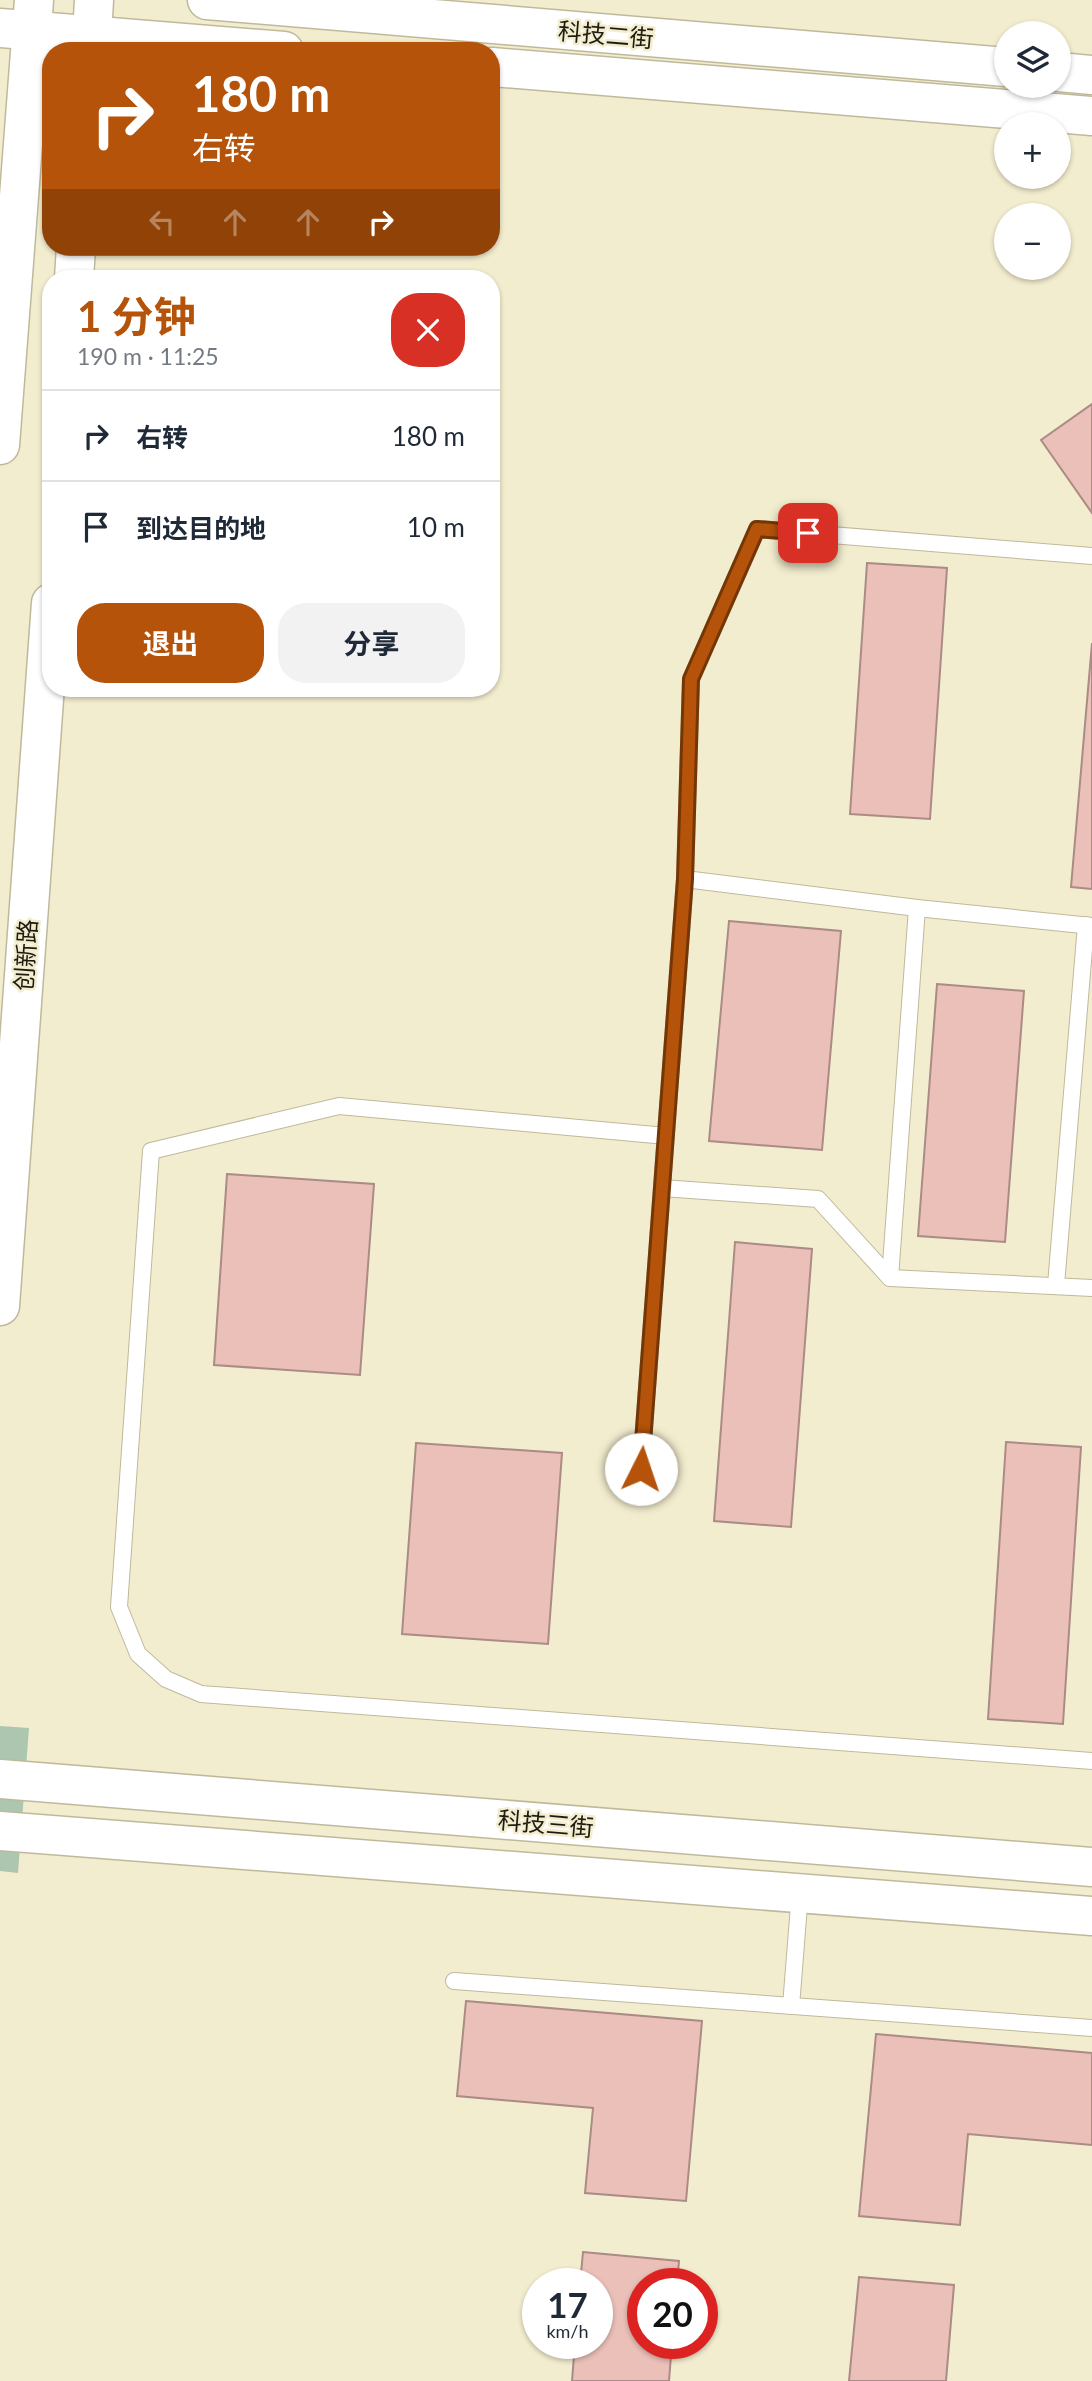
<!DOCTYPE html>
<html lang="zh">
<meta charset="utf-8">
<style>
:root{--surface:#fff;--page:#f2f2f3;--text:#1f2937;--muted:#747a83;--line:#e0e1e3;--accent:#b45309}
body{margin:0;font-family:Lato,"Noto Sans SC",sans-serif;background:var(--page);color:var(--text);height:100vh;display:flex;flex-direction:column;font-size:26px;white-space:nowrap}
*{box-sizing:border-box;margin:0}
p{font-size:23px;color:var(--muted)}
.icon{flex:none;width:38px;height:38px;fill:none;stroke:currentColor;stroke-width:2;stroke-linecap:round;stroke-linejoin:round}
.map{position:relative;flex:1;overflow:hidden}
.details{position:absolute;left:42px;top:270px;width:458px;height:427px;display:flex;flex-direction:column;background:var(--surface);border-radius:28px;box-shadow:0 2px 5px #0004}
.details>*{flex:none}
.hud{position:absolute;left:42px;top:42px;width:458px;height:214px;border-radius:28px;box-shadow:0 2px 5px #0004;background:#b45309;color:#fff;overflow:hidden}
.tools{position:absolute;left:994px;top:21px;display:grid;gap:14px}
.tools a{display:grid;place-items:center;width:77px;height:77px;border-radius:50%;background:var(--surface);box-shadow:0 2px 5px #0004;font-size:35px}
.speed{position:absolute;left:522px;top:2268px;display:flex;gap:14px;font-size:35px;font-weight:700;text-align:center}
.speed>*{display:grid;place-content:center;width:91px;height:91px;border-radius:50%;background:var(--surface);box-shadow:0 2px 5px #0004;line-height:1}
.speed small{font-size:18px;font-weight:400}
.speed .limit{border:10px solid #d22;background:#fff;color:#111}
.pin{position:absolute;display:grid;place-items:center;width:60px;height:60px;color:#fff;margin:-30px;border-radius:14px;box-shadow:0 4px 10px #0006}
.me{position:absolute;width:77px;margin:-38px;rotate:4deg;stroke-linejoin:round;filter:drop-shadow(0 0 5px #0008)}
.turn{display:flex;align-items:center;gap:24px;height:147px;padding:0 35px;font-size:32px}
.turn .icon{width:91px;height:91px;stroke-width:2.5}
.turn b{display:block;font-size:49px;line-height:60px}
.lanes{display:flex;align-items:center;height:66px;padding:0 35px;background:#0003;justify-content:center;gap:35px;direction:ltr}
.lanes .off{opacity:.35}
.round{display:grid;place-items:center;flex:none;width:74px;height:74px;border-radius:28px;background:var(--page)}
.summary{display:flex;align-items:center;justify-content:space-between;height:119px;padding:0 35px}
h1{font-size:42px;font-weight:700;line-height:52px;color:var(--accent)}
.action{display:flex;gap:14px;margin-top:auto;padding:14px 35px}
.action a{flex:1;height:80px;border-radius:28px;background:var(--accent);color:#fff;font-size:28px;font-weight:700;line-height:80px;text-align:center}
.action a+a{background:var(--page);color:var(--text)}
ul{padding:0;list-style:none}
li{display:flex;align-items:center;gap:21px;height:91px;padding:0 35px;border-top:2px solid var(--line)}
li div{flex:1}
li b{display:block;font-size:26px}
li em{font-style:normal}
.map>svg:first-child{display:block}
.green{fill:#acc6af}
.building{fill:#eac0b8;stroke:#ab8b85;stroke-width:2}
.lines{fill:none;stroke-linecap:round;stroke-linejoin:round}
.lane-casing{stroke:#bfb99c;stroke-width:18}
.secondary-casing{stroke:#bfb99c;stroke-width:41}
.lane{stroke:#fff;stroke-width:16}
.secondary{stroke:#fff;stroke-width:38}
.route-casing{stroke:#753606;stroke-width:18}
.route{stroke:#b45309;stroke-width:12}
.labels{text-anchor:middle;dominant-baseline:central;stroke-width:5;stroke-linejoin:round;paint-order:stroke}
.street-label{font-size:24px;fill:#1e1c11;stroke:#f3edcf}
</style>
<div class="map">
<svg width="1092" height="2381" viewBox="0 0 1092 2381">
<rect width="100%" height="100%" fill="#f3edcf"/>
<path class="green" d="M 0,1726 L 29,1728 L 18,1873 L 0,1871 Z"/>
<g class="building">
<path d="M 1092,404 L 1092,513 L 1041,440 Z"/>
<path d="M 867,563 L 947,568 L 930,819 L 850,814 Z"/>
<path d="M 1092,643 L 1092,889 L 1071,887 Z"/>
<path d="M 729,921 L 841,931 L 822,1150 L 709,1141 Z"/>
<path d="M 937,984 L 1024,991 L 1005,1242 L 918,1236 Z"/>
<path d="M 227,1174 L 374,1184 L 360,1375 L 214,1365 Z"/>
<path d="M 735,1242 L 812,1249 L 791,1527 L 714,1521 Z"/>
<path d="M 1006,1442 L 1081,1447 L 1063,1724 L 988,1719 Z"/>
<path d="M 416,1443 L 562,1453 L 548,1644 L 402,1634 Z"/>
<path d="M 466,2001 L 702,2021 L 686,2201 L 585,2193 L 593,2108 L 457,2096 Z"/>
<path d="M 876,2034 L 1092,2053 L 1092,2145 L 968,2134 L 960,2225 L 859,2216 Z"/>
<path d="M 583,2252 L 679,2261 L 677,2284 L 642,2284 L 642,2343 L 672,2343 L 669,2381 L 572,2381 L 575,2343 L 597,2343 L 597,2284 L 580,2284 Z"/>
<path d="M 859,2277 L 954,2285 L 946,2381 L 849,2381 Z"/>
</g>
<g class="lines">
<defs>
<g id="lane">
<path d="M 685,879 L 691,679 L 757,529 L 1092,556"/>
<path d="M 666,1136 L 339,1106 L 151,1151 L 119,1607 L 138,1654 L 166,1679 L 201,1694 L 1092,1761"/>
<path d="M 662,1188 L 818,1199 L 890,1278 L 1092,1288"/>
<path d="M 890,1278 L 917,908"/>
<path d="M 1056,1285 L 1086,925"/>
<path d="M 641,1469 L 685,879 L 917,908 L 1092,926"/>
<path d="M 454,1981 L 1092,2028"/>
<path d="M 791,2006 L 800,1893"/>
</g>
<g id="secondary">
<path d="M 207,0 L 1006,67"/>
<path d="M 0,28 L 284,51"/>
<path d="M 91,51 L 94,0"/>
<path d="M 492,67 L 1092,116"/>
<path d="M 1059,72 L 1092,75"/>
<path d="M 74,278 L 76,247"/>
<path d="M 0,445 L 34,0"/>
<path d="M 0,1306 L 51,603"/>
<path d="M 0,1779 L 1092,1867"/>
<path d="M 0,1831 L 1092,1916"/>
</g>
</defs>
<use href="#lane" class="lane-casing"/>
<use href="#secondary" class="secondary-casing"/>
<use href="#lane" class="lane"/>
<use href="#secondary" class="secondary"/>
</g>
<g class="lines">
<defs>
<path id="route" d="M 641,1469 L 685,879 L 691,679 L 757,529 L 808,533"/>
</defs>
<use href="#route" class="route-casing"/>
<use href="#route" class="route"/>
</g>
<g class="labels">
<g class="street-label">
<text transform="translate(606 34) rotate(5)">科技二街</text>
<text transform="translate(25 955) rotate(-86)">创新路</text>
<text transform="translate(546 1823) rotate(5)">科技三街</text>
</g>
</g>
</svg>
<div class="tools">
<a><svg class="icon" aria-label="layers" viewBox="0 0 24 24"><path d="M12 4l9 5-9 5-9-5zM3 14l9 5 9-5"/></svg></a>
<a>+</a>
<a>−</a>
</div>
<div class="speed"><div>17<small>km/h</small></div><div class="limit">20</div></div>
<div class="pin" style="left:808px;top:533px;background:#d93025"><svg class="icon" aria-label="arrive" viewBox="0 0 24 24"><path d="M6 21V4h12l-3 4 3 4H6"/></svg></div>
<svg class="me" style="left:641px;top:1469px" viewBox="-20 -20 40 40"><circle r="19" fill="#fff"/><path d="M0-13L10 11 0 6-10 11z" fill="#b45309"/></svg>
<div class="hud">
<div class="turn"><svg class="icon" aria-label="right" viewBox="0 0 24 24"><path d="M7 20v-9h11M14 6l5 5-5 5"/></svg><div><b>180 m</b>右转</div></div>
<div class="lanes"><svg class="icon off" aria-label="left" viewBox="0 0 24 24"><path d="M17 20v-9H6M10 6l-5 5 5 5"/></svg><svg class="icon off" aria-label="ahead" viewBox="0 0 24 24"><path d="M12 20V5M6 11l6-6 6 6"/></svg><svg class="icon off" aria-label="ahead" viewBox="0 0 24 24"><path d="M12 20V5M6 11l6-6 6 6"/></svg><svg class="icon" aria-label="right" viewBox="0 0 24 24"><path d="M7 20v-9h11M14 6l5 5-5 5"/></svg></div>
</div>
<section class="details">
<div class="summary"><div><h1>1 分钟</h1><p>190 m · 11:25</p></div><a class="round" style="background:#d93025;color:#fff"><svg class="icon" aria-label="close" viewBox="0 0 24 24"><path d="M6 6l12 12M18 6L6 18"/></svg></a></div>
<ul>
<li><svg class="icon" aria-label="right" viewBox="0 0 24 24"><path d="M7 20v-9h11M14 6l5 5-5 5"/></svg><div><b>右转</b></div><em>180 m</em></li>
<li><svg class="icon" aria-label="arrive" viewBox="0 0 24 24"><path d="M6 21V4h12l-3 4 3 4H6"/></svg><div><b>到达目的地</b></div><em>10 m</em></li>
</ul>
<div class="action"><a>退出</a><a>分享</a></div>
</section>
</div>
